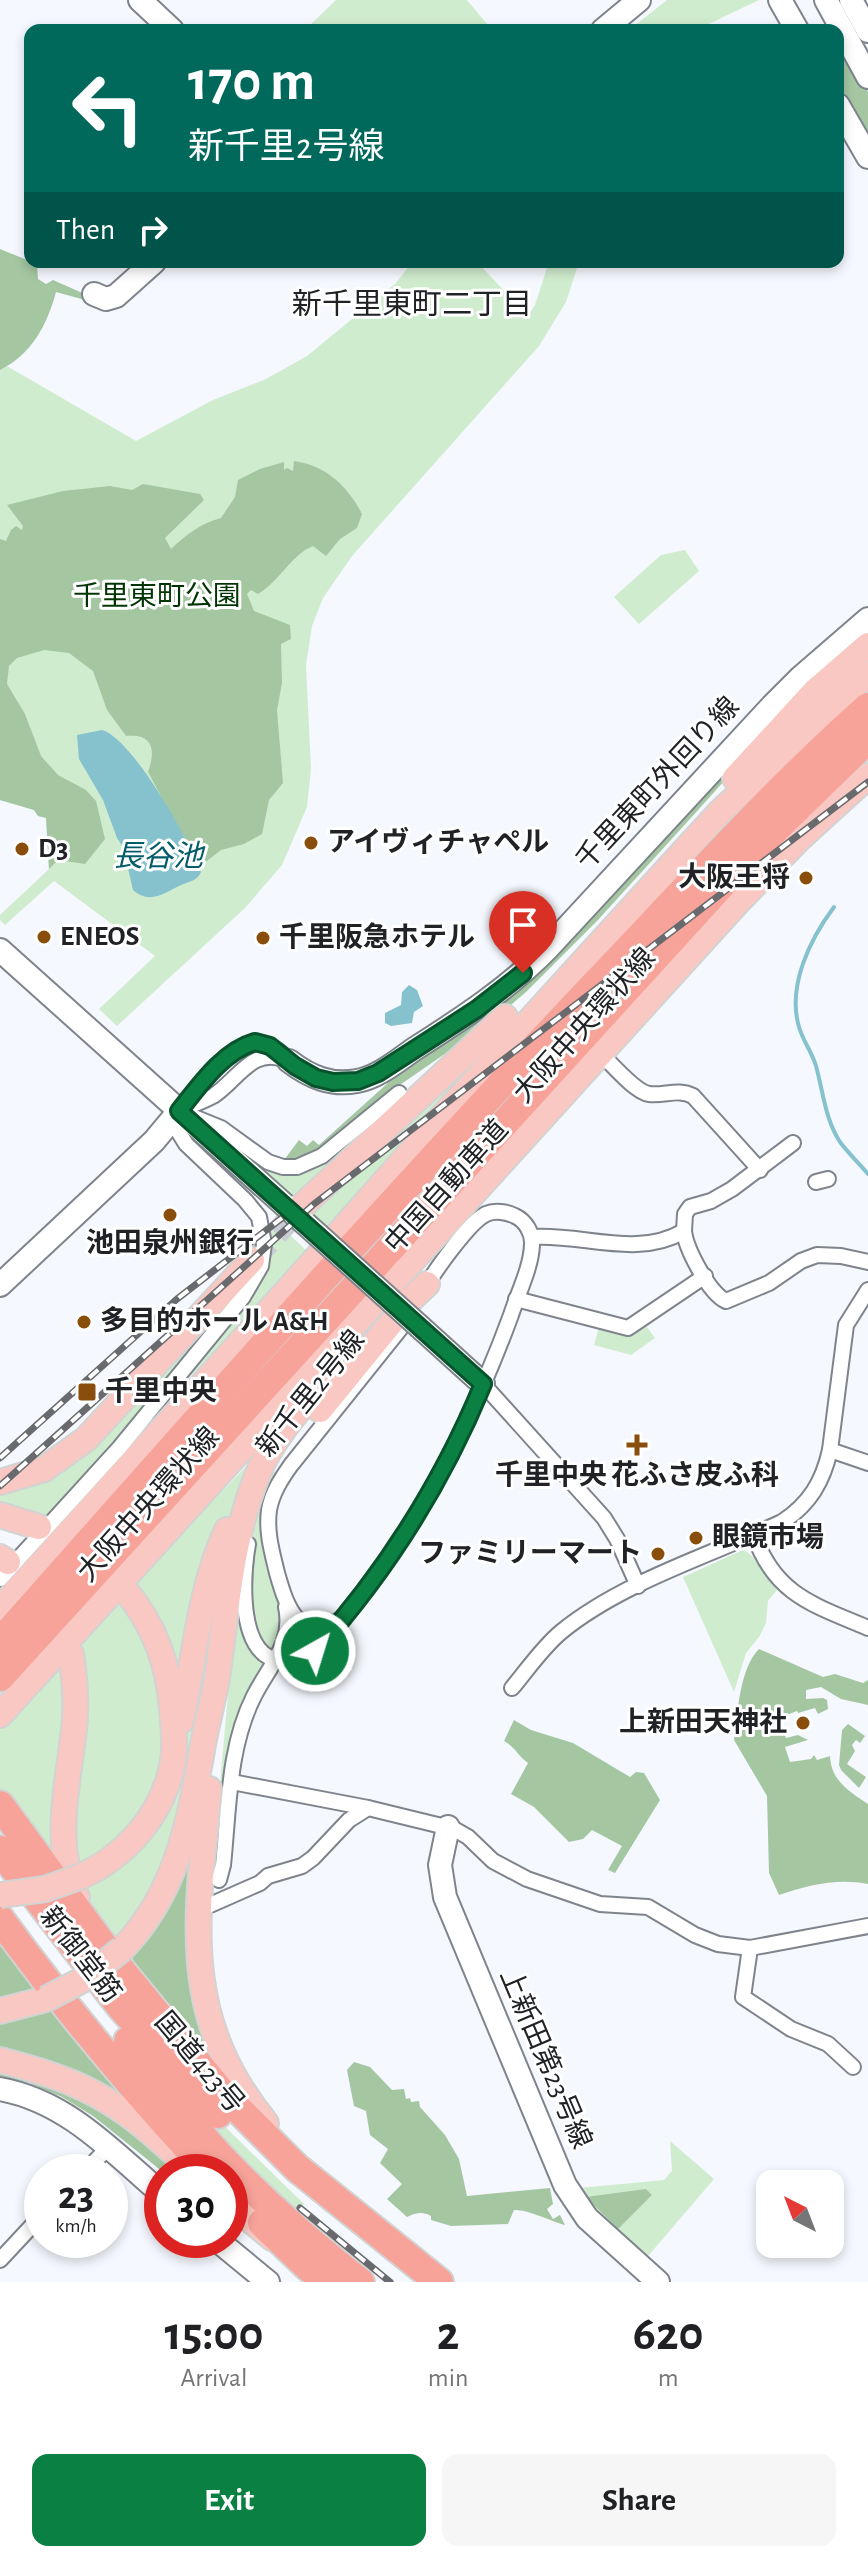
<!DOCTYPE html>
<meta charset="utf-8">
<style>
:root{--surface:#fff;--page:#f6f6f6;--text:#202124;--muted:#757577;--accent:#0b8043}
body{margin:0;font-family:"Alegreya Sans","Noto Sans JP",sans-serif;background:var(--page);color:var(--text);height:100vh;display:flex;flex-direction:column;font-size:30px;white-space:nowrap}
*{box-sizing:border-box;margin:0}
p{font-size:26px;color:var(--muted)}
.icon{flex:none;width:44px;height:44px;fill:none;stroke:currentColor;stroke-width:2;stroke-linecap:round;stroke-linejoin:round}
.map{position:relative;height:2282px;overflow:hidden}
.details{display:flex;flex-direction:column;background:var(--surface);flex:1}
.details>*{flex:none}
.hud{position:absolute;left:24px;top:24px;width:820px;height:244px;border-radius:16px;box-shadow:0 4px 12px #0003;background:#00695c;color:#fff;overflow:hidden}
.needle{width:52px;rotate:318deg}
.controls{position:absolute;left:756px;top:2170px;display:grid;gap:16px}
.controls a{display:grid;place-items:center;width:88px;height:88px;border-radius:16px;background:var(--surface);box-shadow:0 4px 12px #0003;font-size:40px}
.speed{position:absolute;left:24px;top:2154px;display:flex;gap:16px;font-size:40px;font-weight:700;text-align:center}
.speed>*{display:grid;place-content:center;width:104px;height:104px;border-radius:50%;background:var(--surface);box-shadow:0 4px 12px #0003;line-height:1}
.speed small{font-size:20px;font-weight:400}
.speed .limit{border:12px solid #d22;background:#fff;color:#111}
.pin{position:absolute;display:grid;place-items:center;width:68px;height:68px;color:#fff;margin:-82px -34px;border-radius:50% 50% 50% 0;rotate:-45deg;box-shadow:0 0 8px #0007}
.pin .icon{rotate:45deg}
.me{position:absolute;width:88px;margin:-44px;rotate:39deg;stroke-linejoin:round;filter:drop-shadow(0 0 6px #0008)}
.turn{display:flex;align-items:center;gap:28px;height:168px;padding:0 32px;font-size:36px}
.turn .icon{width:104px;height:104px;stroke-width:2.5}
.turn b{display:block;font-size:56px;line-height:68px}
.then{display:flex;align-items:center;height:76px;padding:0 32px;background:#0003;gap:16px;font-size:30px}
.eta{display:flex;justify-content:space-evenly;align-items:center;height:136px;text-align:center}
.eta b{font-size:48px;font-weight:700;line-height:56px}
.action{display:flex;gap:16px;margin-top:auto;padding:16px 32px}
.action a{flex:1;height:92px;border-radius:16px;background:var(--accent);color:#fff;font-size:32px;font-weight:700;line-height:92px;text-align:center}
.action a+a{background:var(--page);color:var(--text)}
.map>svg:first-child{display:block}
.green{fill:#d0ecce}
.forest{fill:#a4c7a2}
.water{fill:#86c1ce}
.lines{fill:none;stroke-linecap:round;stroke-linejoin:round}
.stream{stroke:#86c1ce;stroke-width:4}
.primary-tunnel{stroke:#cacdd3;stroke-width:24;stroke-dasharray:24 12;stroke-linecap:butt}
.street-casing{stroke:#7f848c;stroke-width:18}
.secondary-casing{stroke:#7f848c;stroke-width:26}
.primary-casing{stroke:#d2d3d3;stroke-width:28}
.highway-casing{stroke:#d2d3d3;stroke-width:32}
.street{stroke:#fff;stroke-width:14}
.secondary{stroke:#fff;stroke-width:22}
.primary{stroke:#fac8c2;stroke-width:24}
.highway{stroke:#f7a39a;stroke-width:28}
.rail-casing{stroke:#686a6e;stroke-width:7}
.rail{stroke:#fff;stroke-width:4;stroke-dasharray:12;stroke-linecap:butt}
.secondary-bridge-casing{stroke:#7f848c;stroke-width:26;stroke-linecap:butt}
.primary-bridge-casing{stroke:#d2d3d3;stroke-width:28;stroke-linecap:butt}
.secondary-bridge{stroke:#fff;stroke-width:22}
.primary-bridge{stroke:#fac8c2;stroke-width:24}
.route-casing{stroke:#07532c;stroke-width:20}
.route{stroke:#0b8043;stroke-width:14}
.poi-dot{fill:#894d0c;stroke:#fff;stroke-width:3}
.labels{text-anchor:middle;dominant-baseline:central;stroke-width:6;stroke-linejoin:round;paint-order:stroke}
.park-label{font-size:28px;fill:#003403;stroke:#fff}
.street-label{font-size:28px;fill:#202225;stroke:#fff}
.poi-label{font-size:28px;font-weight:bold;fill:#202225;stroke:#fff;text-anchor:start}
.neighbourhood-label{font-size:30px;fill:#202225;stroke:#fff}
.water-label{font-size:30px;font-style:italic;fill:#045b69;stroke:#fff}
</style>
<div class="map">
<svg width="868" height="2282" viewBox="0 0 868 2282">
<rect width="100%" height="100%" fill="#f5f8fe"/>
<g class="green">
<path d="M 336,0 L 467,0 L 492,30 L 305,30 Z"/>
<path d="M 667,0 L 759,0 L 696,30 L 629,30 Z"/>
<path d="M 412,262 L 477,262 L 528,316 L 535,305 L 549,262 L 579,262 L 566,302 L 539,346 L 352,556 L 323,598 L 312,626 L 306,665 L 311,769 L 307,807 L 282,865 L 245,908 L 117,1026 L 99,1009 L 155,956 L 54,881 L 5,925 L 0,920 L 0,915 L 49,869 L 46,818 L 38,816 L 34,810 L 0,800 L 0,362 L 136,441 L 213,400 L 266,379 L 307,356 L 396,283 Z"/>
<path d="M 685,550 L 699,571 L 639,624 L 614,597 L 661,555 Z"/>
<path d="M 511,1024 L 324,1231 L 303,1213 Z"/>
<path d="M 402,1098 L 292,1202 L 248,1158 C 270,1173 297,1177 321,1164 Z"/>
<path d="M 274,1220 L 308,1252 L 225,1342 L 178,1388 L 176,1386 L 262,1280 L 270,1247 L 268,1225 Z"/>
<path d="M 250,1277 L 124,1435 L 44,1523 L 0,1507 L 0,1490 L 26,1482 Z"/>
<path d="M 644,1323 L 655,1338 L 631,1355 L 594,1345 L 599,1327 Z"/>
<path d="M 255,1457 L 183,1687 L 131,1586 Z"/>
<path d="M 272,1466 L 276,1475 C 273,1496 263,1529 265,1549 C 269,1586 288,1607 276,1646 L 270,1649 C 240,1625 251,1537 259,1502 C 262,1490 267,1478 272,1466 Z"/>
<path d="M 227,1550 L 176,1832 L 155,1889 L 115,1944 L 81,1885 L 105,1872 L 182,1761 L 200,1655 Z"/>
<path d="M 743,1550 C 755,1554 767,1579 777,1590 L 768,1601 L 766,1623 L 759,1637 L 746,1653 L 734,1692 L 683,1577 Z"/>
<path d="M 237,1593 L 254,1652 L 264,1666 L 249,1694 L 214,1879 L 212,1874 Z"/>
<path d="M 120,1598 L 136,1619 L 165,1699 L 162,1769 L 141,1813 L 111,1847 L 76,1870 L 72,1852 L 76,1648 Z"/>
<path d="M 62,1661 L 65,1675 L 59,1870 L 0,1793 L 0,1730 Z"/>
<path d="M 0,1859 L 211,2113 L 304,2204 L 291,2218 L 255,2185 Z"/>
<path d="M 670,2141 L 714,2179 L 648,2256 L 593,2206 L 579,2188 L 664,2180 L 672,2171 Z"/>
</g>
<g class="forest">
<path d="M 838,38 L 868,92 L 868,146 L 838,94 Z"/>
<path d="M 0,249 L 37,264 L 38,279 L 46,284 L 53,280 L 87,295 L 85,300 L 56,292 C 47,325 32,354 0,370 Z"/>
<path d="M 294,461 C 325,465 348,486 362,514 L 357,528 L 340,539 L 326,556 L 313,546 C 291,555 280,581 258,594 L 251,590 L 247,594 L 254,611 L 290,625 L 291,639 L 281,644 L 282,683 L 277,710 L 283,783 L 269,800 L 262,834 L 244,844 L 221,850 L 199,867 L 191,846 L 180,832 L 148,772 C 156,750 153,733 126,736 L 107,710 L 93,671 L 69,653 L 44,650 L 17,658 L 9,666 L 7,684 L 25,714 L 41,756 L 58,775 L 86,790 L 96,801 L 105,839 L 85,864 L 58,860 L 49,869 L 46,818 L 38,816 L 34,810 L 0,800 L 0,539 L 6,541 L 11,530 L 16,526 L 22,530 L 23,526 L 7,505 L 63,491 L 110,486 L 132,490 L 143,484 L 200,494 L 204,500 L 165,538 L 171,549 C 186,535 201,523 221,518 L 235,497 L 238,480 L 260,469 L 284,462 L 284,470 L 287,468 L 293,471 Z"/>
<path d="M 758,727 L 733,771 L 699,809 L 597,921 L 526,992 L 491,1022 L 394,1089 L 317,1152 L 299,1159 L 284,1160 L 299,1140 L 307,1146 L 313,1140 L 319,1145 L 389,1082 L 385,1076 L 468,1024 Z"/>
<path d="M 759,1649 L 823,1677 L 835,1674 L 863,1683 L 868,1680 L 868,1705 L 841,1699 L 821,1687 L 806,1690 L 806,1699 L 823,1698 L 827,1700 L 828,1709 L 818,1714 L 815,1708 L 798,1713 L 797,1711 L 779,1718 L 786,1738 L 798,1735 L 808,1740 L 785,1747 L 790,1762 L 811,1759 L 814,1755 L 817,1760 L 830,1756 C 831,1781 849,1791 868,1804 L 868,1884 C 837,1878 809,1885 779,1895 L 769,1873 L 767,1796 L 734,1740 C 737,1715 740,1667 759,1649 Z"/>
<path d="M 514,1720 L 531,1730 L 573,1743 L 630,1777 L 636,1772 L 644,1773 L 660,1800 L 615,1873 L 608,1870 L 622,1846 L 592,1830 L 583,1839 L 569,1842 L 534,1807 L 511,1794 L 528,1763 C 518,1756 515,1747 504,1741 Z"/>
<path d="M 848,1724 L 865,1736 L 860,1743 L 856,1740 L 852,1745 L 855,1751 L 847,1764 L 866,1777 L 859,1788 L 841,1770 L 839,1765 L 842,1730 Z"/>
<path d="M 200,1808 L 192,1927 L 235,2088 L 124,1957 Z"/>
<path d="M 0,1931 L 45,1990 L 0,2001 Z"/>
<path d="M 54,2003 L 141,2113 L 0,2052 L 0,2019 Z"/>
<path d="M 354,2062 L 370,2067 L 392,2090 L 404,2089 L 406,2099 L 410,2098 L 411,2102 L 419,2101 L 420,2107 L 445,2135 L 459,2159 L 467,2196 L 550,2188 L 553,2204 L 547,2209 L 553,2219 L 560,2215 L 565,2225 C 550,2221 527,2209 514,2210 L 508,2224 L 451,2226 L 431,2220 L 431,2216 C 422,2211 416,2213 407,2217 L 387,2199 L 402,2184 L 380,2163 L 388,2149 L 370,2135 L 366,2111 L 354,2106 L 347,2070 Z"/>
<path d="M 0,2071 L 27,2076 L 108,2111 L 181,2172 L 163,2172 L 93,2116 L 62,2097 L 30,2083 L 0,2076 Z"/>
<path d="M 646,2189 L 652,2195 L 618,2229 L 586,2197 Z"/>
</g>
<g class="water">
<path d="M 102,730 C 133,739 189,840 201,872 C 197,881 190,881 181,885 C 164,893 150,905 133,890 L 123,847 L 117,838 L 103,800 L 79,759 L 77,735 Z"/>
<path d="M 409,985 L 417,990 L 423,1006 L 414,1012 L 412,1023 L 391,1026 L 385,1023 L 385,1013 L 401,1005 L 402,992 Z"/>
</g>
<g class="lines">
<path class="stream" d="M 834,907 C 810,939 787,986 799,1027 C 803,1041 812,1052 816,1066 C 823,1091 825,1119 840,1142 C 848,1153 859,1163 868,1174"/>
<path class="primary-tunnel" d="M 252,1260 L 300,1208"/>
<defs>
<g id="street">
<path d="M 601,1054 C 612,1064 635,1092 649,1094 C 665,1096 678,1088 693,1096 L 760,1170"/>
<path d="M 183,1109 C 193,1105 204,1101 213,1096 C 237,1081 252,1046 285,1060"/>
<path d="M 179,1111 C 205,1079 248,1013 289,1061"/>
<path d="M 194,1117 L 221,1128 L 268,1162 L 283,1167 L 297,1167 L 322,1156 L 399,1093"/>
<path d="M 816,1182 L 828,1179"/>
<path d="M 684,1231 L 685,1214 L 690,1207 L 711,1201 L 732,1189 L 793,1143"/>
<path d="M 532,1237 C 582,1233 637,1259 684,1231 C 686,1249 709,1293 726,1301 L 769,1283 L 801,1261 L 817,1255 L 841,1256 L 868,1262"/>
<path d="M 868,1290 L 846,1325 L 830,1450 L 868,1463"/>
<path d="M 516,1299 L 628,1328 L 705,1276"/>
<path d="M 483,1384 L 604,1518 L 617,1539 L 638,1586"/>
<path d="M 754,1535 C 775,1595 814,1605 868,1628"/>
<path d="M 248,1544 C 243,1573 239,1633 264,1654 C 275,1662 292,1666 304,1660 C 318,1653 328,1636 337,1624 C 414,1532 470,1427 511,1315 C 518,1293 531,1268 532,1245 C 533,1234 526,1221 515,1216 C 507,1212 495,1210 486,1214 C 469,1222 434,1272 425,1288"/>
<path d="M 0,1579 L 120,1447 L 243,1297 L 261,1266 L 264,1244 L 259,1217 L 245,1200 L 186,1144 L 178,1131 L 179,1113"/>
<path d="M 343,1618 C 298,1644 287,1608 277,1573 C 272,1552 266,1532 269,1510 C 272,1493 281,1479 291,1465 L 412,1314"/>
<path d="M 512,1688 C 528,1669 542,1648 561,1632 C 622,1582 711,1555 782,1522 C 810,1504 823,1481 830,1450"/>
<path d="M 232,1782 L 368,1808"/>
<path d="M 219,1880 L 223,1865 C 229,1809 228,1747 254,1696 C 269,1666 294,1643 286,1607"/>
<path d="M 210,1905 L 260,1883 L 268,1876 L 302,1866 L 313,1858 L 349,1820 L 368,1808 L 454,1829 L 468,1837 L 493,1861 L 527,1879 L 600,1904 L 648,1907 L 695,1935 L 718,1944 L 750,1948 L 868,1926"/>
<path d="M 750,1948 L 743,1997 L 791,2029 L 828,2044 L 853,2067"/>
<path d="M 84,2172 L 108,2148"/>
<path d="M 0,2260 L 42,2215"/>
</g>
<g id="secondary">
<path d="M 140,0 L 172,30"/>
<path d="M 780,0 L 797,30"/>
<path d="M 826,0 L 868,77"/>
<path d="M 851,0 L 868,31"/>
<path d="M 603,30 L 639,0"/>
<path d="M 838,105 L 868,157"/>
<path d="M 94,294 L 106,299 L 116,296 L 154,262"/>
<path d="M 0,950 L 318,1235"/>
<path d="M 289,1061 C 310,1077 331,1086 357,1081 C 379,1077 398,1060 416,1048 C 463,1018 509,988 548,948 L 772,706 L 801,677 L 868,619"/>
<path d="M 0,1285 L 154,1141 L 179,1111"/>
<path d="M 420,1327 L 483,1384"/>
<path d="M 448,1827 L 440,1865 L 445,1897 L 565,2185 L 587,2218 L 658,2282"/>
<path d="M 0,2089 C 67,2101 113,2152 162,2194"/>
<path d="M 217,2240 L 268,2282"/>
</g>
<g id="primary">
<path d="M 735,778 L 816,690 L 868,645"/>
<path d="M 300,1208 L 505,1017"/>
<path d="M 320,1410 L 408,1302 L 427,1284"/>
<path d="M 0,1482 L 44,1469 L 86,1439 L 252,1260"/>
<path d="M 0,1515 L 39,1527"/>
<path d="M 0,1557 L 8,1562"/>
<path d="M 0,1609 L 341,1231 L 439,1120 L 686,849 L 720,812 L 868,674"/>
<path d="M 71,1654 C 75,1680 77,1704 74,1729 C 68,1785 52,1843 77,1897"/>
<path d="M 0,1715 L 736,904 L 798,840 L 868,776"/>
<path d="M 181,1721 C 195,1657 199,1590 227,1530"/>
<path d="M 209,1789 C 197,1917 178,2015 266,2123"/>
<path d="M 82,1876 C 125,1856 159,1818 171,1771 C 176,1752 174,1730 172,1710 C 169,1665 155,1626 126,1591"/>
<path d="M 122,1949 C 176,1894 189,1824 202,1750 C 206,1726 213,1702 217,1678 C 227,1610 231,1540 257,1476 C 271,1440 299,1410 323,1381"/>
<path d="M 0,2011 L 46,1999"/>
<path d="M 0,2060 C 38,2070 76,2081 109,2102 C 141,2121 168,2148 195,2172"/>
<path d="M 230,2203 L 272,2238"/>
</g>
<g id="highway">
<path d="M 0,1642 C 197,1420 393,1197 598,981 C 686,889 772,792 868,707"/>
<path d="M 0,1677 L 744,860 L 868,739"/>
<path d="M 0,1805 L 124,1974 L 221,2092 L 297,2168 L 439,2282"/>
<path d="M 0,1850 L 121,2007 L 218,2114"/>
<path d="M 0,1919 C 61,2003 126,2081 196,2157"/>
<path d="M 128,2041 C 157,2079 185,2118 217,2153 C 261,2200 309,2242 360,2282"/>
<path d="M 262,2223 L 308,2267 L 327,2282"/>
</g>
</defs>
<use href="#street" class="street-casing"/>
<use href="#secondary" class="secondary-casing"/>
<use href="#primary" class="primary-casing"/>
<use href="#highway" class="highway-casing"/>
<use href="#street" class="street"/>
<use href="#secondary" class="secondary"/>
<use href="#primary" class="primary"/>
<use href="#highway" class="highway"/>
<defs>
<g id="rail">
<path d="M 0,1458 L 177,1299 L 282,1218"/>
<path d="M 0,1486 L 314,1204 L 868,782"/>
<path d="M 300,2208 L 390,2282"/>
</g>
</defs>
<use href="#rail" class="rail-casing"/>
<use href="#rail" class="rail"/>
<defs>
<path id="secondary-bridge" d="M 318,1235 L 420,1327"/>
<g id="primary-bridge">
<path d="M 0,1895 L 45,1889 L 82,1876"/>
<path d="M 46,1999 L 86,1978 L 122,1949"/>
</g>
</defs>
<use href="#secondary-bridge" class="secondary-bridge-casing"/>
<use href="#primary-bridge" class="primary-bridge-casing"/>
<use href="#secondary-bridge" class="secondary-bridge"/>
<use href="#primary-bridge" class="primary-bridge"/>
</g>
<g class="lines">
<defs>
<path id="route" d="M 315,1651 C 385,1573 443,1481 483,1384 L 179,1111 C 199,1086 223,1051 255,1042 L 270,1046 L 295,1066 L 316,1078 L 333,1082 L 358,1081 L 378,1073 L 477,1009 L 523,973"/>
</defs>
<use href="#route" class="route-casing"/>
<use href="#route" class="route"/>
</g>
<g class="poi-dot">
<circle cx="311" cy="843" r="8"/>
<circle cx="22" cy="849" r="8"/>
<circle cx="806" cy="878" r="8"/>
<circle cx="44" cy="937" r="8"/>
<circle cx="263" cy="938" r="8"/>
<circle cx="170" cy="1215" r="8"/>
<circle cx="84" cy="1322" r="8"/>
<rect x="77" y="1382" width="20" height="20" rx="4"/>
<path d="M633 1433h8v8h8v8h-8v8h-8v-8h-8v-8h8z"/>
<circle cx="696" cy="1538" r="8"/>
<circle cx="658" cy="1554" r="8"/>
<circle cx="803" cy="1723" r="8"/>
</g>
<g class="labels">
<g class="park-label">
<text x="157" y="597">千里東町公園</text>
</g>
<g class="street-label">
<text transform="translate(658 784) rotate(-47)">千里東町外回り線</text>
<text transform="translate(585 1026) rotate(-48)">大阪中央環状線</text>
<text transform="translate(447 1187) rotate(-48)">中国自動車道</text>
<text transform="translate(311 1394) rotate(-51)">新千里2号線</text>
<text transform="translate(149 1505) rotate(-48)">大阪中央環状線</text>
<text transform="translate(80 1955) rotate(52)">新御堂筋</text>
<text transform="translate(545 2059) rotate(67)">上新田第23号線</text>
<text transform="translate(199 2063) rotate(50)">国道423号</text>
</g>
<g class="poi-label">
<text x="327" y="843">アイヴィチャペル</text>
<text x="38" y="849">D3</text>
<text x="790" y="878" text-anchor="end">大阪王将</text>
<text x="60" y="937">ENEOS</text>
<text x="279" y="938">千里阪急ホテル</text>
<text x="170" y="1244" text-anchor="middle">池田泉州銀行</text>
<text x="100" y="1322">多目的ホール A&amp;H</text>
<text x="105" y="1392">千里中央</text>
<text x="637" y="1476" text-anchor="middle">千里中央 花ふさ皮ふ科</text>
<text x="712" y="1538">眼鏡市場</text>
<text x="642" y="1554" text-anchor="end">ファミリーマート</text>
<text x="787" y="1723" text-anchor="end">上新田天神社</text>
</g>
<g class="neighbourhood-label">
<text x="412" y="305">新千里東町二丁目</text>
</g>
<g class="water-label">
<text x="158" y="857">長谷池</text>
</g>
</g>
</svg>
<div class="controls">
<a><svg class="needle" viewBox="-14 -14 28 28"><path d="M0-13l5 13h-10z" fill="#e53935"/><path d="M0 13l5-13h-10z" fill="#757577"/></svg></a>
</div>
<div class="speed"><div>23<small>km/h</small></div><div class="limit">30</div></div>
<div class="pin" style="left:523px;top:973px;background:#d93025"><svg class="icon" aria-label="arrive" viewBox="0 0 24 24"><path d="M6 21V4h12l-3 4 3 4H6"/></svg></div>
<svg class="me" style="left:315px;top:1651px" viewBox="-20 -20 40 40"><circle r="17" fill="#0b8043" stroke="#fff" stroke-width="3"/><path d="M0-11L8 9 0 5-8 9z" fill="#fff"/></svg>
<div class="hud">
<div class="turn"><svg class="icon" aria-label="left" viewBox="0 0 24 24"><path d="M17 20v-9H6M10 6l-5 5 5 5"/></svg><div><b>170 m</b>新千里2号線</div></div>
<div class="then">Then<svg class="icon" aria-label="right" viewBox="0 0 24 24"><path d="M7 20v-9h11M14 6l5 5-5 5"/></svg></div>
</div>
</div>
<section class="details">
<div class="eta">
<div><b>15:00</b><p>Arrival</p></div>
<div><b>2</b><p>min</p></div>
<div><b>620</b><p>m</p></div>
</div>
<div class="action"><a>Exit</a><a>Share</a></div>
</section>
